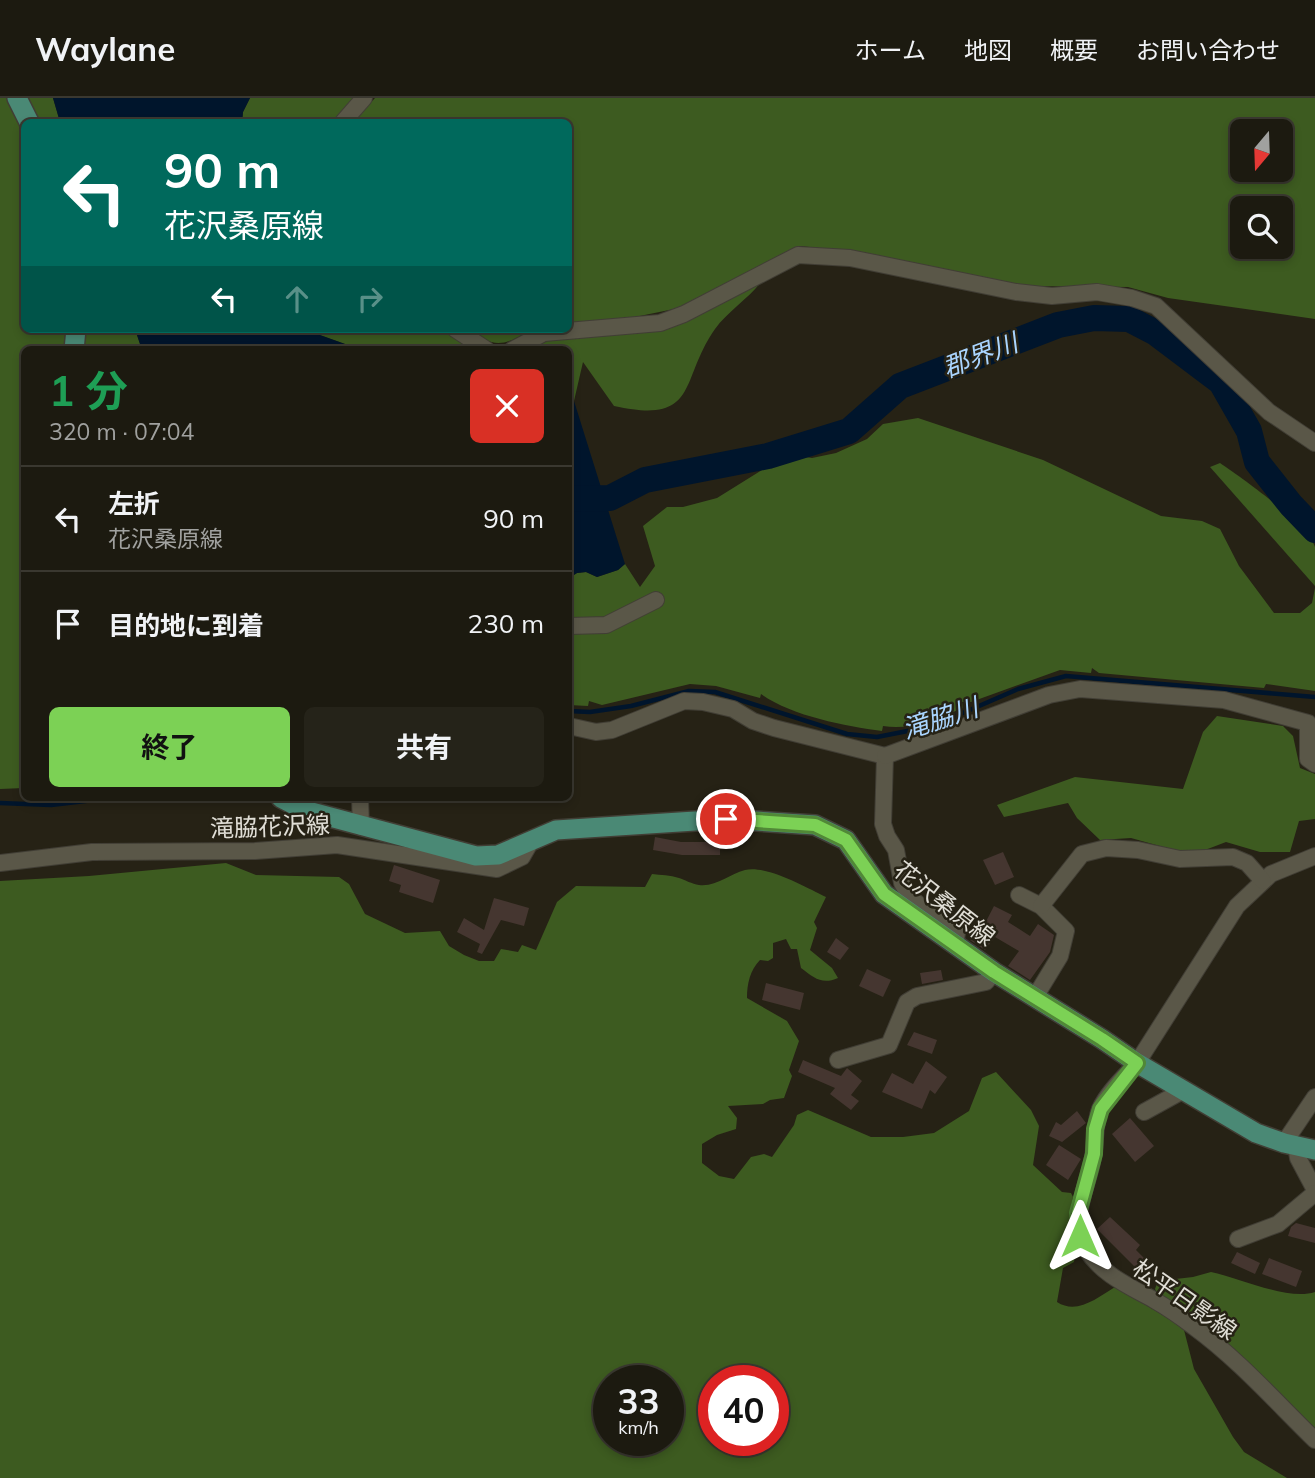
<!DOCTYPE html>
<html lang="ja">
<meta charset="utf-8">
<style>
:root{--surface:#1c1a10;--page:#252319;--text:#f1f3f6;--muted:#a0a19f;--line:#3a3830;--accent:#7cd155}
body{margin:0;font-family:Mulish,"Noto Sans JP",sans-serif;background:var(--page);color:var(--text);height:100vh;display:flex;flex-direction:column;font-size:26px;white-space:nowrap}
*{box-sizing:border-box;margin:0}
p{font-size:23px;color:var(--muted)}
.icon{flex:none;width:38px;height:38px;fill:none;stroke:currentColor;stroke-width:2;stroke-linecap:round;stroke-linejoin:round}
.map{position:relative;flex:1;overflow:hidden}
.drawer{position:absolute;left:21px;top:248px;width:551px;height:455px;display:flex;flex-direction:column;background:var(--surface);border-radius:10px;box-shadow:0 4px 10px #0003,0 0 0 2px var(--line)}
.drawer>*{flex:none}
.guide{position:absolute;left:21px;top:21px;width:551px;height:214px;border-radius:10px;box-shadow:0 4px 10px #0003,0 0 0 2px var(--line);background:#00695c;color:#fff;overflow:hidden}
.needle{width:46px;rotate:199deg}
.buttons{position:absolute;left:1230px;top:21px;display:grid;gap:14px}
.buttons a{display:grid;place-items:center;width:63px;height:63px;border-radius:10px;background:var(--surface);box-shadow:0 4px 10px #0003,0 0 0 2px var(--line);font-size:35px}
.speed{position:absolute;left:593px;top:1267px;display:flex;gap:14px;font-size:35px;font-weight:700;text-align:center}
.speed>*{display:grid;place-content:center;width:91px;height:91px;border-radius:50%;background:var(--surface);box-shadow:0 4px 10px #0003,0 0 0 2px var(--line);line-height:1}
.speed small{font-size:18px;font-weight:400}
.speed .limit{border:10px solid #d22;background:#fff;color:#111}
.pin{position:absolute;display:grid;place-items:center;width:60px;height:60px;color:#fff;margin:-30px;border:4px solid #fff;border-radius:50%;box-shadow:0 2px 7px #0007}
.me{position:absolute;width:77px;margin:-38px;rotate:0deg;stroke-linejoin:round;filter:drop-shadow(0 0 5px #0008)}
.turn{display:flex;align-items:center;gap:24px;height:147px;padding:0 28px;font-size:32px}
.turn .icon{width:91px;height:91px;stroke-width:2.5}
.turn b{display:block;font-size:49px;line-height:60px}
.lanes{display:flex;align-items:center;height:66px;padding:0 28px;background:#0003;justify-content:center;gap:35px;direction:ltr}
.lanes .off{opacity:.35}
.round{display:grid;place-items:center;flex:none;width:74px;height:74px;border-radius:10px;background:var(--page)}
.summary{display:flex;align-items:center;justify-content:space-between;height:119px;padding:0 28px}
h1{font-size:42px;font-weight:700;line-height:52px;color:#1e9e55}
.primary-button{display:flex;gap:14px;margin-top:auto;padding:14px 28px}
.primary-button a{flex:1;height:80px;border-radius:10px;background:var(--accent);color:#111;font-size:28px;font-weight:700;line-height:80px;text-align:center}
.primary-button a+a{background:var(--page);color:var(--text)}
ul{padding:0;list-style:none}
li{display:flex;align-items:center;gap:21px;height:105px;padding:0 28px;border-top:2px solid var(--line)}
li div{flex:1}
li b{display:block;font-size:26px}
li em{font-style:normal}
header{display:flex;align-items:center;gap:42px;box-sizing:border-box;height:98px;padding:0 35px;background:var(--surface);border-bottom:2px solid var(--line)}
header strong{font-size:33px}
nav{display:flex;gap:38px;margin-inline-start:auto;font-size:24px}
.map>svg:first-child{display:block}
.forest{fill:#3d5b20;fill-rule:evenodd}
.water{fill:#00152c}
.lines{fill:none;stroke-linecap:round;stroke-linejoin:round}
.stream{stroke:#00152c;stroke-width:4.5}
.river{stroke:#00152c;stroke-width:26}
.building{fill:#453630}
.minor-casing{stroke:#413e35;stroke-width:18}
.major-casing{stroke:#413e35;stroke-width:22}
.minor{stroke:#5a5748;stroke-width:16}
.major{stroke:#4a8975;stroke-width:19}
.route-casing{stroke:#518837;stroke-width:18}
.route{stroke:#7cd155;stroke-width:12}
.labels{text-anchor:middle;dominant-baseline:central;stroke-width:5;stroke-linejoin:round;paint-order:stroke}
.street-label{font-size:24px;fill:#e0ded6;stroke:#262215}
.water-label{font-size:26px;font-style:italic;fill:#aad5ff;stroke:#262215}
</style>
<header>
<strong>Waylane</strong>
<nav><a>ホーム</a><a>地図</a><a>概要</a><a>お問い合わせ</a></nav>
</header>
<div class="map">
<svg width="1315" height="1380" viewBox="0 0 1315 1380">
<rect width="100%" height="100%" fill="#262215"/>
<g class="forest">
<path d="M 0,0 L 7,0 L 24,31 L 24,231 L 66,231 L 65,252 L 24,252 L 24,690 L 0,691 Z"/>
<path d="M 26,0 L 53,0 L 60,24 L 39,24 Z"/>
<path d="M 250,0 L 357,0 L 336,24 L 242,24 L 243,14 Z"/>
<path d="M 375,0 L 1315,0 L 1315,221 L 1168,200 L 1128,189 L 1025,188 L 856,154 L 800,148 L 679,210 L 625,221 L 569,225 L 569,24 L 353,24 ZM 1242,33 L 1281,33 L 1281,72 L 1242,72 ZM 1242,110 L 1281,110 L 1281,149 L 1242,149 Z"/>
<path d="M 761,184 C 748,201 727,214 715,231 C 679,282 700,327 614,308 L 583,264 L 574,303 L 569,302 L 569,252 L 530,252 L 550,241 L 664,232 Z"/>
<path d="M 83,231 L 135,231 L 142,252 L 84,252 Z"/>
<path d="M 303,231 L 445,231 L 474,252 L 351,252 L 345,246 Z"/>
<path d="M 467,231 L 532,231 C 505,248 494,251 467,231 Z"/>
<path d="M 918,320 L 1043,362 L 1161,418 L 1202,423 L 1220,431 L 1239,468 L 1274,515 L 1300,515 L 1312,505 L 1315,490 L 1315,593 L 1266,586 L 1264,590 L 1099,575 L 1092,570 L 1091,575 L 1060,572 L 971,604 L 962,604 L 963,610 C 938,620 911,633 883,628 L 882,633 C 845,628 792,618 761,596 L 760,600 L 716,588 L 690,586 L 602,607 L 589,603 L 588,608 L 569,607 L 569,480 L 577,475 L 586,474 L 597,479 L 618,472 L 625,466 L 640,489 L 655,468 L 643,428 L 667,409 L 683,409 L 717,400 L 773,365 L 799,358 L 812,360 L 836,355 L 867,341 L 883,326 Z"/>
<path d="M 1220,365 C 1241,379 1308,427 1315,449 C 1315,460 1315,477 1315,488 L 1210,369 Z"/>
<path d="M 1217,618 L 1283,628 L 1293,638 L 1300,670 L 1315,676 L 1315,721 L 1299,723 L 1290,754 L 1260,754 L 1226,744 L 1192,757 L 1131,740 L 1100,742 L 1077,720 L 1068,705 L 1004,719 L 997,707 L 1075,679 L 1183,691 L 1203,634 Z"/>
<path d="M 226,765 L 256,777 L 339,779 L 349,786 L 365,816 L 405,835 L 440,833 L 449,848 L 464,857 L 479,863 L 494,863 L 501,851 L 518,854 L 522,847 L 536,852 L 557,804 L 576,788 L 645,789 L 652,776 C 661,777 670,777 679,780 C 685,782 692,786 699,787 C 717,789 729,776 745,772 C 767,767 805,789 826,799 L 814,824 L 817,830 L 810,852 L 832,870 L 838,880 C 822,887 814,880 801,870 L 797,851 L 791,851 L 786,841 L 773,845 L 773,860 L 768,863 L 760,862 C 750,872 747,886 747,900 L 787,923 L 799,943 L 789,972 L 792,978 L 784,1000 L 770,1002 L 763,1006 L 728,1008 L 737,1020 L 736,1031 L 717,1037 L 702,1046 L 702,1065 L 719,1078 L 734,1081 L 751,1059 L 764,1056 L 772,1059 L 794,1027 L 797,1017 L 808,1012 L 871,1039 L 903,1039 L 934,1035 L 969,1013 L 982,980 L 996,974 L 1031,1012 L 1039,1028 L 1033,1067 L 1062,1094 L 1071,1095 L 1073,1099 C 1067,1121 1079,1141 1074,1164 L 1063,1170 L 1057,1204 C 1077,1217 1097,1200 1115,1189 L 1173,1223 L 1184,1232 L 1194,1271 L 1233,1339 L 1244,1354 L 1287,1380 L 0,1380 L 0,783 L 89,778 ZM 609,1283 L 668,1283 L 668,1342 L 609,1342 ZM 714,1283 L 774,1283 L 774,1342 L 714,1342 Z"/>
<path d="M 1211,1174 C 1240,1180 1288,1203 1315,1194 L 1315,1334 L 1158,1197 L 1155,1191 L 1158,1183 L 1193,1179 Z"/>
</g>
<g class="water">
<path d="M 53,0 L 250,0 L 243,14 L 242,24 L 60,24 Z"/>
<path d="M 135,231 L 303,231 L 345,246 L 351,252 L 142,252 Z"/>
<path d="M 569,302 L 574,303 L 625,466 L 618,472 L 597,479 L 586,474 L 577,475 L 569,480 Z"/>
</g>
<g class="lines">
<g class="stream">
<path d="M 569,613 L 590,614 L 631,608 L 689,593 L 715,594 L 847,636 L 877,639 L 933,628 L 1018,591 L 1066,578 L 1315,599"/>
<path d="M 0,705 L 51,707 L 111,700"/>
</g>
<path class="river" d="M 569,401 L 610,400 L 645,382 L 768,358 L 849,333 L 900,288 L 1058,227 L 1094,220 L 1129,221 L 1156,235 L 1221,284 L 1249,333 L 1257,364 L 1291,407 L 1315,432"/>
</g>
<g class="building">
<path d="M 655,739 L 681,744 L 720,744 L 720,757 L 682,757 L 653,752 Z"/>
<path d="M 1003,754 L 1014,779 L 995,787 L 983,762 Z"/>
<path d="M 394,767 L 440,782 L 433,805 L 399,794 L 401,787 L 389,783 Z"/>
<path d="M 494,800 L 529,810 L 524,828 L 501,822 L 482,856 L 477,854 L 480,846 L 457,834 L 464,820 L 484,832 Z"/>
<path d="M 994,808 L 1012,817 L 1008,824 L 1030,838 L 1038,826 L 1054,837 L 1050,854 L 1030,882 L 1008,868 L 1019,853 L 995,839 L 985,852 L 970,842 L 977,833 L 980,835 Z"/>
<path d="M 836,840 L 849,850 L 840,862 L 827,854 Z"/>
<path d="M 867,871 L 891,882 L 883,899 L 859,888 Z"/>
<path d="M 941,872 L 943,882 L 922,886 L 920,875 Z"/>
<path d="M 766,885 L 804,895 L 800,912 L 762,902 Z"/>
<path d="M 914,934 L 937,942 L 932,956 L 907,947 Z"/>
<path d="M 803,962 L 841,978 L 847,970 L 862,983 L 851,997 L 859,1003 L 851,1012 L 830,996 L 835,990 L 798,974 Z"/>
<path d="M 926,963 L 947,979 L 935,996 L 930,992 L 922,1011 L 882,994 L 892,975 L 913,986 Z"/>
<path d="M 1077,1013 L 1086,1025 L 1062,1044 L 1049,1038 L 1056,1024 L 1061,1027 Z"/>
<path d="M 1130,1020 L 1154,1048 L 1135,1064 L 1112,1036 Z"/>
<path d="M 1059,1047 L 1081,1061 L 1068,1082 L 1046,1067 Z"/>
<path d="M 1110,1119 L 1140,1147 L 1136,1152 L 1150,1166 L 1141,1175 L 1097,1131 Z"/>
<path d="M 1296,1125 L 1315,1130 L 1315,1145 L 1288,1138 L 1291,1129 Z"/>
<path d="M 1237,1154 L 1260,1165 L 1255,1176 L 1231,1165 Z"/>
<path d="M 1269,1160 L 1302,1173 L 1296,1189 L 1262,1176 Z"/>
</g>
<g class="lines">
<defs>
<g id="minor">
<path d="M 343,24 L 364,0"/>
<path d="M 455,231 L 487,252"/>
<path d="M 512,252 L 544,235 L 660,225 L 684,216 L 798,157 L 850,160 L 1016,194 L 1052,198 L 1097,194 L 1132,200 L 1156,208 L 1269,314 L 1315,345"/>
<path d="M 569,528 L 606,527 L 656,502"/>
<path d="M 569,628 L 596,634 L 612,632 L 684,603 L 703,604 L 733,611 L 753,623 L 774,630 L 885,658 L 883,726 L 887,738 L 896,752 L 902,785 L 910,799 L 923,810 L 957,835 L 955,847"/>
<path d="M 885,658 L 1049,597 L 1080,591 L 1224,602 L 1308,625 L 1308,661 L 1315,666"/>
<path d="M 360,700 L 361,729"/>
<path d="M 1315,758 L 1271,776 L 1237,808 L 1137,965 C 1124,979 1108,994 1100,1011 C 1094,1027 1096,1043 1093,1059 C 1088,1090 1068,1121 1086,1151 C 1102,1177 1129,1188 1154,1202 C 1168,1210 1181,1219 1194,1229 C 1238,1261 1276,1304 1315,1342"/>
<path d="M 0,765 L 92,754 L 255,753 L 337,747 L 497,771 L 522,759 L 530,745"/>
<path d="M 1019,797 L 1041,808 L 1066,833 L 1060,858 L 1035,899"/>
<path d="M 1041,808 L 1082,756 L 1106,750 L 1138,752 L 1180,761 L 1233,759 L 1247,765 L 1263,783"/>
<path d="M 838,962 L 889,947 L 907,904 L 917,898 L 986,884 L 994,874"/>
<path d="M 1144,1014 L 1184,992"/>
<path d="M 1284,1045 L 1315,999"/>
<path d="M 1296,1048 L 1298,1060 L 1315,1092"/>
<path d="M 1238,1141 L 1278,1126 L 1315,1095"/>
</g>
<g id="major">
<path d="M 17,0 L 29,24"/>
<path d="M 74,252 L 76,231"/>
<path d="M 281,700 L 304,712 L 476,758 L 498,757 L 556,732 L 726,721 L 815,727 L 846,742 L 884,796 L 994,874 L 1102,941 L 1137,965 L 1256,1035 L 1284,1045 L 1315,1052"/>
</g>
</defs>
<use href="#minor" class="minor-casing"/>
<use href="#major" class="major-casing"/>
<use href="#minor" class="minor"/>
<use href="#major" class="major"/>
</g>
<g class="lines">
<defs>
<path id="route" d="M 726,721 L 815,727 L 846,742 L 884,796 L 994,874 L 1102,941 L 1137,965 L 1101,1011 L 1095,1031 L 1094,1056 L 1078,1115 L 1080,1138"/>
</defs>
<use href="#route" class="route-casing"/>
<use href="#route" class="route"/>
</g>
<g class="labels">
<g class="street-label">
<text transform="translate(270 728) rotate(-2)">滝脇花沢線</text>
<text transform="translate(945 805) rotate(38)">花沢桑原線</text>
<text transform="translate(1185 1201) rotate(35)">松平日影線</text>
</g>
<g class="water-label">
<text transform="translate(980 257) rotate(-21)">郡界川</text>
<text transform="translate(940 620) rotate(-18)">滝脇川</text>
</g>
</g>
</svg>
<div class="buttons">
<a><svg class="needle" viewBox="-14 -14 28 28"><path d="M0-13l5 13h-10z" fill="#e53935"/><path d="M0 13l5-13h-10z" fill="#a0a19f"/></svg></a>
<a><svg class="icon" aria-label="search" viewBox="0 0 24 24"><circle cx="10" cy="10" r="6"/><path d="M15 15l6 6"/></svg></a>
</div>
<div class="speed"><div>33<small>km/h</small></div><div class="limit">40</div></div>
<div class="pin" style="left:726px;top:721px;background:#d93025"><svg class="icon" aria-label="arrive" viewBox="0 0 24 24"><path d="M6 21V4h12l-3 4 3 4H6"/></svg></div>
<svg class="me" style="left:1080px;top:1138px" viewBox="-20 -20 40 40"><path d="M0-17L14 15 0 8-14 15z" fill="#7cd155" stroke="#fff" stroke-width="4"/></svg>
<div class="guide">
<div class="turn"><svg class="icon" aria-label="left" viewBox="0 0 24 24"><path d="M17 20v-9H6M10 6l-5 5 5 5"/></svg><div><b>90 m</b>花沢桑原線</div></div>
<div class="lanes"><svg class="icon" aria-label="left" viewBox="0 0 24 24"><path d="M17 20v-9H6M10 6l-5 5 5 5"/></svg><svg class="icon off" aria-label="ahead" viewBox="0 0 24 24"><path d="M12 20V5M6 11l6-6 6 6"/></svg><svg class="icon off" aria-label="right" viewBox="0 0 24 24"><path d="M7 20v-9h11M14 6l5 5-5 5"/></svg></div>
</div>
<section class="drawer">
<div class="summary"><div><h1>1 分</h1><p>320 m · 07:04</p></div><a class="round" style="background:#d93025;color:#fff"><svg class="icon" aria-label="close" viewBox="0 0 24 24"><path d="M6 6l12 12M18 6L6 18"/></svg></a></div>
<ul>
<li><svg class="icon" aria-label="left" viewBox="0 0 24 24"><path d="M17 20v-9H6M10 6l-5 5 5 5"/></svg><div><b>左折</b><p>花沢桑原線</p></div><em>90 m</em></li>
<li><svg class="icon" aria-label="arrive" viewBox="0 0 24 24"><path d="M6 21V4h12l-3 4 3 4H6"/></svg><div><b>目的地に到着</b></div><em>230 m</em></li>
</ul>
<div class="primary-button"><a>終了</a><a>共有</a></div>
</section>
</div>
